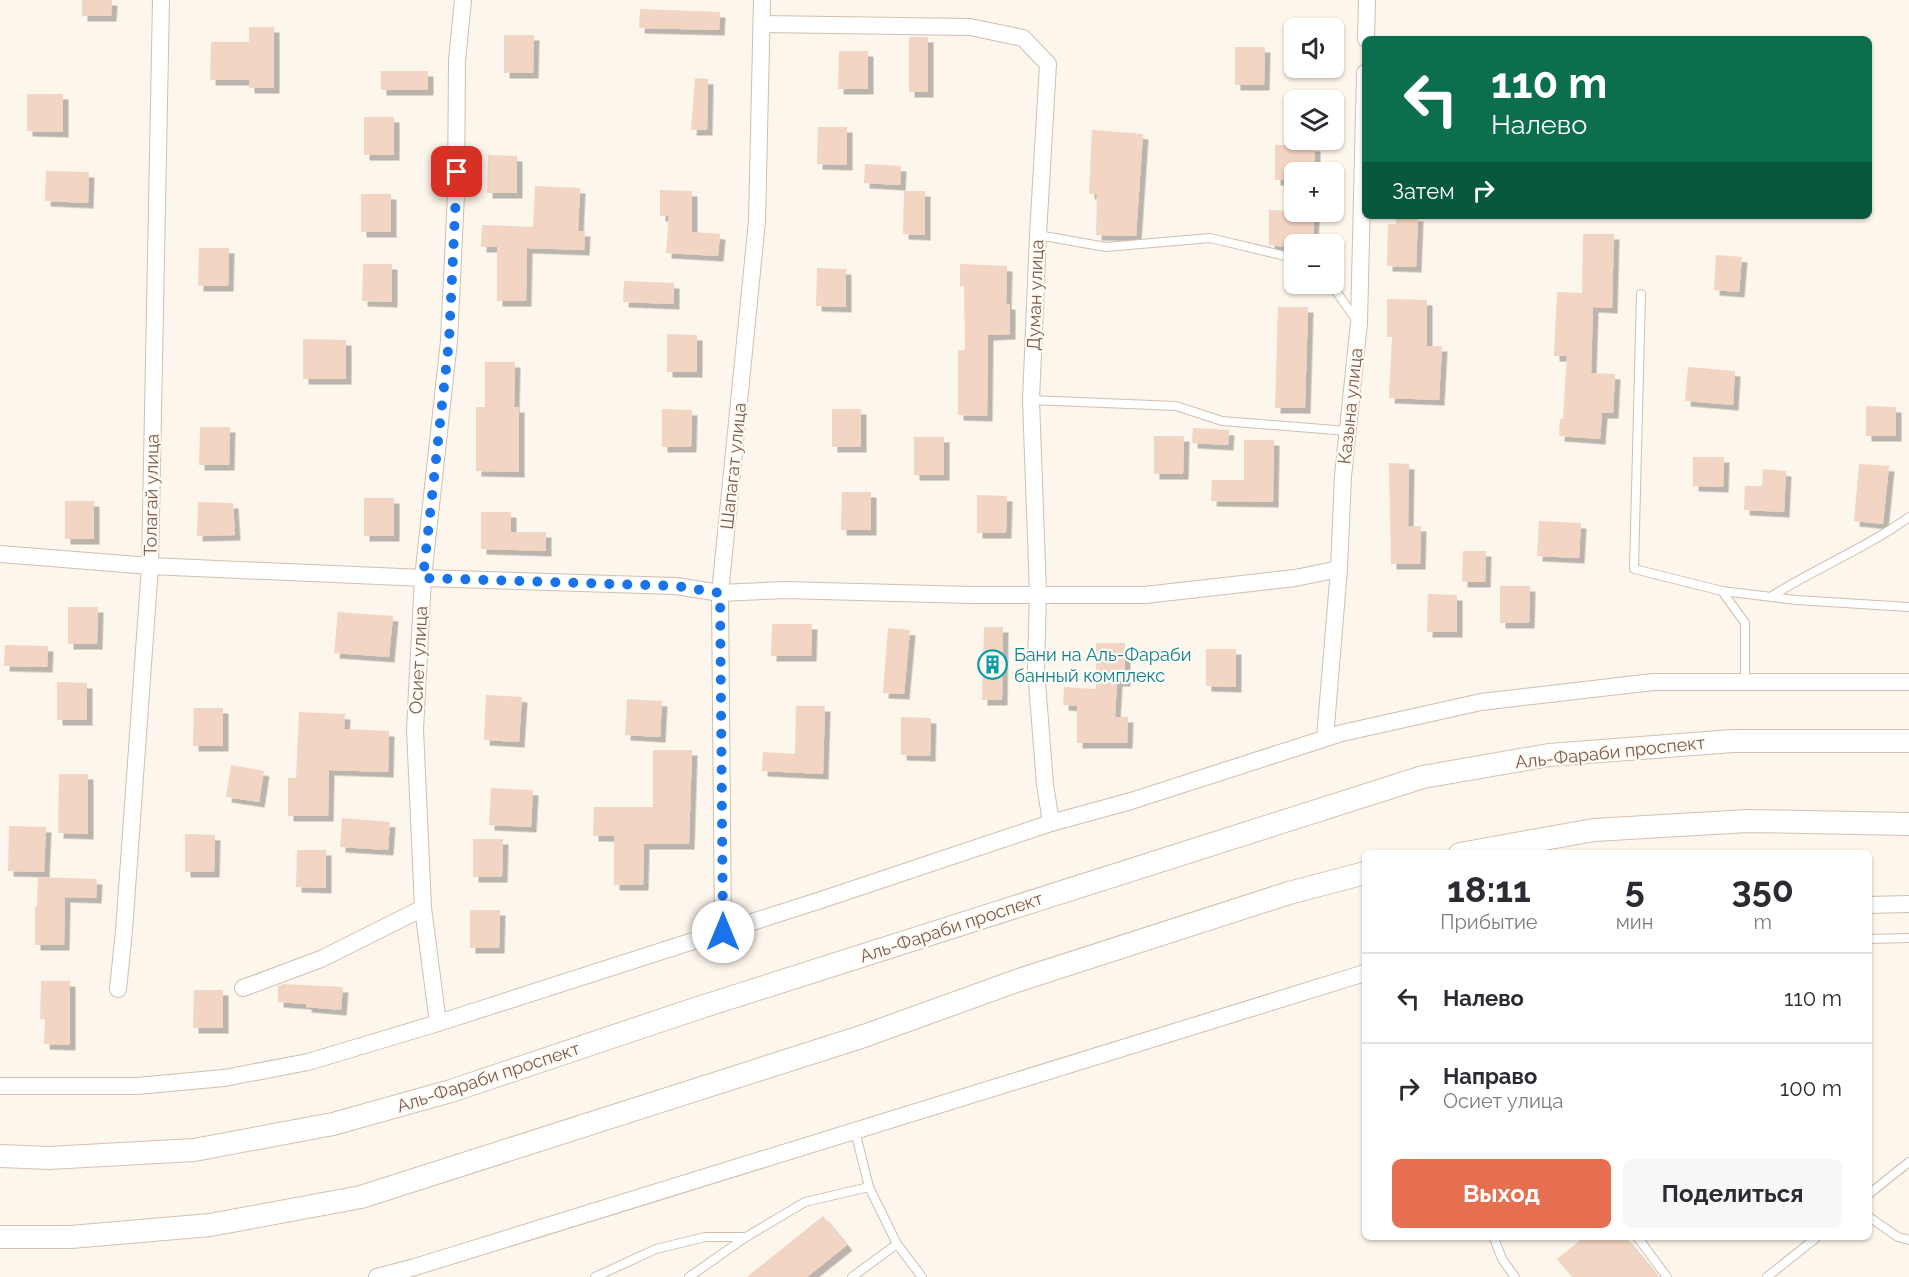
<!DOCTYPE html>
<html lang="ru">
<meta charset="utf-8">
<style>
:root{--surface:#fff;--page:#f7f7f7;--text:#2b2b33;--muted:#7c7c81;--line:#e1e1e2;--accent:#e76f51}
body{margin:0;font-family:Raleway,sans-serif;background:var(--page);color:var(--text);height:100vh;display:flex;flex-direction:column;font-size:22px;white-space:nowrap}
*{box-sizing:border-box;margin:0}
p{font-size:20px;color:var(--muted)}
.icon{flex:none;width:33px;height:33px;fill:none;stroke:currentColor;stroke-width:2;stroke-linecap:round;stroke-linejoin:round}
.map{position:relative;flex:1;overflow:hidden}
.side{position:absolute;left:1362px;top:850px;width:510px;height:390px;display:flex;flex-direction:column;background:var(--surface);border-radius:9px;box-shadow:0 2px 4px #0004}
.side>*{flex:none}
.guide{position:absolute;left:1362px;top:36px;width:510px;height:183px;border-radius:9px;box-shadow:0 2px 4px #0004;background:#0b6e4f;color:#fff;overflow:hidden}
.tools{position:absolute;left:1284px;top:18px;display:grid;gap:12px}
.tools a{display:grid;place-items:center;width:60px;height:60px;border-radius:9px;background:var(--surface);box-shadow:0 2px 4px #0004;font-size:30px}
.pin{position:absolute;display:grid;place-items:center;width:51px;height:51px;color:#fff;margin:-26px;border-radius:12px;box-shadow:0 3px 9px #0006}
.me{position:absolute;width:66px;margin:-33px;rotate:0deg;stroke-linejoin:round;filter:drop-shadow(0 0 4px #0008)}
.turn{display:flex;align-items:center;gap:21px;height:126px;padding:0 30px;font-size:27px}
.turn .icon{width:78px;height:78px;stroke-width:2.5}
.turn b{display:block;font-size:42px;line-height:51px}
.then{display:flex;align-items:center;height:57px;padding:0 30px;background:#0003;gap:12px;font-size:22px}
.eta{display:flex;justify-content:space-evenly;align-items:center;height:102px;text-align:center}
.eta b{font-size:36px;font-weight:700;line-height:42px}
.cta{display:flex;gap:12px;margin-top:auto;padding:12px 30px}
.cta a{flex:1;height:69px;border-radius:9px;background:var(--accent);color:#fff;font-size:24px;font-weight:700;line-height:69px;text-align:center}
.cta a+a{background:var(--page);color:var(--text)}
ul{padding:0;list-style:none}
li{display:flex;align-items:center;gap:18px;height:90px;padding:0 30px;border-top:2px solid var(--line)}
li div{flex:1}
li b{display:block;font-size:22px}
li em{font-style:normal}
.map>svg:first-child{display:block}
.building{fill:#f3d5c3;filter:url(#shadow)}
.lines{fill:none;stroke-linecap:round;stroke-linejoin:round}
.lane-casing{stroke:#d1beb0;stroke-width:10}
.street-casing{stroke:#d1beb0;stroke-width:18}
.secondary-casing{stroke:#d6c0b0;stroke-width:24}
.lane{stroke:#fff;stroke-width:8}
.street{stroke:#fff;stroke-width:16}
.secondary{stroke:#fff;stroke-width:22}
.route{stroke:#1a73e8;stroke-width:10;stroke-dasharray:0 18}
.labels{text-anchor:middle;dominant-baseline:central;stroke-width:4.5;stroke-linejoin:round;paint-order:stroke}
.street-label{font-size:18px;fill:#7a5c4d;stroke:#fffaf3}
.culture-label{font-size:18px;fill:#0d838f;stroke:#fffaf3;text-anchor:start}
</style>
<div class="map">
<svg width="1909" height="1277" viewBox="0 0 1909 1277">
<defs>
<filter id="shadow"><feDropShadow dx="5.5" dy="5.5" stdDeviation="0" flood-color="#0004"/></filter>
</defs>
<rect width="100%" height="100%" fill="#fdf6ec"/>
<g class="building">
<path d="M 82,0 L 112,0 L 111,16 L 82,16 Z"/>
<path d="M 640,9 L 720,12 L 719,30 L 639,28 Z"/>
<path d="M 249,27 L 274,27 L 274,88 L 249,88 L 249,80 L 210,80 L 211,42 L 249,42 Z"/>
<path d="M 504,35 L 534,35 L 533,73 L 504,73 Z"/>
<rect x="909" y="37" width="19" height="55"/>
<path d="M 1235,47 L 1265,47 L 1264,85 L 1235,85 Z"/>
<path d="M 839,51 L 868,51 L 868,89 L 838,89 Z"/>
<rect x="381" y="71" width="47" height="19"/>
<path d="M 695,78 L 708,79 L 707,130 L 691,130 Z"/>
<path d="M 27,94 L 63,94 L 63,132 L 27,131 Z"/>
<rect x="364" y="117" width="30" height="38"/>
<path d="M 818,127 L 847,127 L 847,165 L 817,164 Z"/>
<path d="M 1092,130 L 1143,134 L 1136,236 L 1096,235 L 1097,194 L 1089,194 Z"/>
<path d="M 1275,145 L 1315,146 L 1315,172 L 1294,172 L 1294,180 L 1275,180 Z"/>
<path d="M 488,155 L 517,156 L 517,193 L 487,193 Z"/>
<path d="M 865,164 L 901,166 L 900,185 L 864,183 Z"/>
<path d="M 46,171 L 89,172 L 88,203 L 45,201 Z"/>
<path d="M 535,186 L 580,188 L 578,231 L 585,231 L 584,250 L 527,248 L 526,301 L 497,301 L 497,247 L 481,247 L 482,225 L 533,227 Z"/>
<path d="M 660,190 L 692,191 L 692,232 L 720,234 L 718,256 L 666,253 L 669,216 L 660,216 Z"/>
<path d="M 904,191 L 925,191 L 925,235 L 903,234 Z"/>
<rect x="361" y="194" width="30" height="38"/>
<path d="M 1269,210 L 1314,212 L 1313,244 L 1294,244 L 1294,248 L 1269,245 Z"/>
<path d="M 1396,216 L 1418,216 L 1416,267 L 1387,266 L 1388,224 L 1396,224 Z"/>
<path d="M 1583,234 L 1614,234 L 1612,308 L 1593,307 L 1591,373 L 1615,374 L 1613,413 L 1602,413 L 1600,439 L 1559,436 L 1560,419 L 1563,419 L 1567,356 L 1554,356 L 1557,292 L 1582,293 Z"/>
<path d="M 199,248 L 229,248 L 228,286 L 198,286 Z"/>
<path d="M 1716,255 L 1742,257 L 1739,292 L 1714,290 Z"/>
<path d="M 363,264 L 392,264 L 392,302 L 362,301 Z"/>
<path d="M 960,264 L 1007,266 L 1006,304 L 1010,304 L 1010,334 L 988,335 L 987,416 L 958,415 L 958,350 L 965,350 L 964,286 L 960,286 Z"/>
<path d="M 817,268 L 846,269 L 846,307 L 816,306 Z"/>
<path d="M 624,281 L 674,283 L 674,304 L 623,302 Z"/>
<path d="M 1387,299 L 1427,300 L 1427,346 L 1442,346 L 1439,400 L 1389,398 L 1392,337 L 1387,337 Z"/>
<path d="M 1278,307 L 1308,307 L 1305,408 L 1275,408 Z"/>
<path d="M 667,334 L 697,335 L 697,372 L 667,372 Z"/>
<path d="M 303,339 L 346,340 L 346,379 L 303,379 Z"/>
<path d="M 485,362 L 515,362 L 514,407 L 519,407 L 519,472 L 476,471 L 476,407 L 485,407 Z"/>
<path d="M 1688,367 L 1735,371 L 1733,405 L 1685,401 Z"/>
<path d="M 1866,406 L 1896,407 L 1896,436 L 1866,436 Z"/>
<path d="M 662,409 L 692,410 L 691,447 L 662,447 Z"/>
<rect x="832" y="409" width="29" height="38"/>
<path d="M 200,427 L 230,427 L 229,465 L 199,465 Z"/>
<path d="M 1193,428 L 1229,430 L 1228,445 L 1192,443 Z"/>
<path d="M 1154,436 L 1184,436 L 1183,474 L 1154,474 Z"/>
<rect x="914" y="437" width="30" height="38"/>
<path d="M 1244,440 L 1274,440 L 1273,502 L 1211,501 L 1212,480 L 1244,480 Z"/>
<path d="M 1693,457 L 1724,457 L 1723,487 L 1693,486 Z"/>
<path d="M 1389,463 L 1409,464 L 1408,526 L 1421,526 L 1420,564 L 1391,564 Z"/>
<path d="M 1859,464 L 1889,466 L 1883,524 L 1854,521 Z"/>
<path d="M 1763,469 L 1786,471 L 1784,512 L 1744,510 L 1745,486 L 1762,486 Z"/>
<path d="M 842,492 L 871,492 L 871,530 L 841,530 Z"/>
<path d="M 977,495 L 1007,496 L 1006,533 L 977,533 Z"/>
<rect x="364" y="498" width="30" height="38"/>
<rect x="65" y="501" width="29" height="38"/>
<path d="M 198,502 L 233,503 L 235,535 L 197,536 Z"/>
<path d="M 481,512 L 511,512 L 511,532 L 546,532 L 546,551 L 481,549 Z"/>
<path d="M 1539,521 L 1581,523 L 1579,558 L 1537,556 Z"/>
<path d="M 1463,551 L 1486,551 L 1485,582 L 1462,582 Z"/>
<path d="M 1500,586 L 1530,586 L 1529,623 L 1500,623 Z"/>
<path d="M 1428,594 L 1457,595 L 1457,632 L 1427,632 Z"/>
<path d="M 68,607 L 98,607 L 97,644 L 68,644 Z"/>
<path d="M 338,612 L 393,616 L 389,657 L 334,653 Z"/>
<path d="M 772,624 L 812,624 L 811,656 L 771,656 Z"/>
<path d="M 984,627 L 1003,627 L 1002,700 L 982,700 Z"/>
<path d="M 888,628 L 910,630 L 904,694 L 883,693 Z"/>
<path d="M 1096,643 L 1125,643 L 1125,681 L 1117,681 L 1115,717 L 1128,717 L 1127,743 L 1077,743 L 1077,706 L 1063,705 L 1064,687 L 1096,689 Z"/>
<path d="M 5,645 L 48,646 L 47,667 L 4,666 Z"/>
<path d="M 1206,649 L 1236,649 L 1236,687 L 1206,686 Z"/>
<path d="M 57,682 L 87,683 L 87,720 L 57,720 Z"/>
<path d="M 486,695 L 522,697 L 519,742 L 484,740 Z"/>
<path d="M 627,699 L 662,701 L 660,737 L 625,735 Z"/>
<path d="M 796,706 L 825,706 L 823,774 L 762,771 L 763,752 L 795,754 Z"/>
<path d="M 194,708 L 223,708 L 223,746 L 193,746 Z"/>
<path d="M 299,712 L 345,714 L 344,729 L 389,731 L 388,772 L 329,770 L 328,816 L 288,816 L 288,778 L 296,778 Z"/>
<path d="M 901,717 L 931,718 L 930,756 L 901,755 Z"/>
<path d="M 653,750 L 692,750 L 689,844 L 644,844 L 643,885 L 614,885 L 614,836 L 593,836 L 594,807 L 653,807 Z"/>
<path d="M 231,765 L 264,771 L 259,802 L 226,797 Z"/>
<path d="M 59,774 L 88,774 L 88,834 L 58,833 Z"/>
<path d="M 491,788 L 533,790 L 531,827 L 489,825 Z"/>
<path d="M 342,818 L 390,822 L 388,850 L 340,847 Z"/>
<path d="M 9,826 L 46,827 L 44,872 L 8,871 Z"/>
<path d="M 185,834 L 215,835 L 214,872 L 185,872 Z"/>
<path d="M 473,839 L 503,839 L 502,877 L 473,877 Z"/>
<path d="M 297,850 L 326,850 L 326,888 L 296,887 Z"/>
<path d="M 38,877 L 97,879 L 96,898 L 65,897 L 64,945 L 35,945 L 35,907 L 37,907 Z"/>
<path d="M 470,910 L 500,910 L 499,948 L 470,948 Z"/>
<path d="M 41,981 L 70,981 L 70,1045 L 44,1044 L 45,1019 L 40,1019 Z"/>
<path d="M 283,984 L 343,987 L 341,1010 L 306,1007 L 306,1004 L 278,1002 L 278,986 Z"/>
<path d="M 194,990 L 223,990 L 223,1028 L 193,1028 Z"/>
<path d="M 823,1216 L 847,1245 L 807,1277 L 747,1277 Z"/>
<path d="M 1583,1238 L 1626,1238 L 1658,1277 L 1572,1277 L 1557,1259 Z"/>
</g>
<g class="lines">
<defs>
<g id="lane">
<path d="M 1038,235 L 1106,247 L 1210,238 L 1294,258"/>
<path d="M 1331,284 L 1357,321"/>
<path d="M 1641,294 L 1634,569 L 1722,591 L 1796,600 L 1909,607"/>
<path d="M 1031,400 L 1176,406 L 1222,421 L 1348,431"/>
<path d="M 1722,591 L 1745,623 L 1745,682"/>
<path d="M 1772,596 C 1816,568 1866,548 1909,517"/>
<path d="M 1869,939 L 1909,938"/>
<path d="M 855,1131 L 869,1187 L 897,1244 L 922,1277"/>
<path d="M 1869,1194 L 1909,1162"/>
<path d="M 1869,1217 L 1898,1237 L 1909,1240"/>
<path d="M 1494,1238 L 1502,1259 L 1515,1277"/>
<path d="M 1638,1238 L 1667,1277"/>
<path d="M 595,1277 L 656,1249 L 705,1237 L 746,1237"/>
<path d="M 689,1277 L 746,1237 L 805,1202 L 869,1187"/>
<path d="M 852,1277 L 897,1244"/>
<path d="M 1767,1277 L 1816,1238"/>
</g>
<g id="street">
<path d="M 762,24 L 970,27 L 1023,38 L 1048,64 L 1038,235 L 1031,400 L 1038,593 L 1036,670 L 1045,784 L 1051,823"/>
<path d="M 1366,39 L 1367,0"/>
<path d="M 0,554 L 150,566 L 423,578 L 676,586 L 720,593 L 785,590 L 971,595 L 1145,595 L 1295,578 L 1339,569"/>
<path d="M 1325,738 L 1339,569 L 1343,476 L 1359,323 L 1365,73"/>
<path d="M 1869,905 L 1909,904"/>
<path d="M 423,908 L 438,1023"/>
<path d="M 723,932 L 720,593 L 757,221 L 762,0"/>
<path d="M 243,988 L 321,959 L 423,908 L 415,729 L 423,578 L 449,341 L 456,194 L 457,61 L 463,0"/>
<path d="M 118,989 L 124,931 L 150,566 L 161,0"/>
<path d="M 0,1086 L 137,1086 L 224,1078 L 308,1062 L 438,1023 L 824,899 L 1051,823 L 1131,801 L 1342,733 L 1481,702 L 1653,682 L 1909,682"/>
<path d="M 377,1277 L 415,1267 L 1365,973"/>
</g>
<g id="secondary">
<path d="M 1460,854 L 1594,830 L 1748,821 L 1909,824"/>
<path d="M 0,1156 L 49,1158 L 194,1150 L 333,1124 L 451,1091 L 695,1009 L 1423,777 L 1549,755 L 1733,741 L 1909,741"/>
<path d="M 0,1237 L 71,1237 L 210,1225 L 361,1197 L 864,1036 L 1019,980 L 1289,893 L 1365,873"/>
</g>
</defs>
<use href="#lane" class="lane-casing"/>
<use href="#street" class="street-casing"/>
<use href="#secondary" class="secondary-casing"/>
<use href="#lane" class="lane"/>
<use href="#street" class="street"/>
<use href="#secondary" class="secondary"/>
</g>
<g class="lines">
<path class="route" d="M 457,172 L 449,341 L 423,578 L 676,586 L 720,593 L 723,932"/>
</g>
<defs>
<symbol id="building-ring" viewBox="-11 -11 22 22"><circle r="9.5" fill="#fffaf3" stroke="#0f9aa8" stroke-width="1.5"/><path d="M-4-6H4V6H1V3H-1V6H-4ZM-2.5-4.3h1.7v1.8h-1.7ZM.8-4.3h1.7v1.8H.8ZM-2.5-1h1.7V.8h-1.7ZM.8-1h1.7V.8H.8Z" fill="#0f9aa8"/></symbol>
</defs>
<g fill-rule="evenodd">
<use href="#building-ring" x="976" y="648" width="33" height="33"/>
</g>
<g class="labels">
<g class="street-label">
<text transform="translate(1035 295) rotate(-88)">Думан улица</text>
<text transform="translate(1350 406) rotate(-84)">Казына улица</text>
<text transform="translate(733 466) rotate(-84)">Шапагат улица</text>
<text transform="translate(151 495) rotate(-89)">Толагай улица</text>
<text transform="translate(418 660) rotate(-87)">Осиет улица</text>
<text transform="translate(1610 752) rotate(-6)">Аль-Фараби проспект</text>
<text transform="translate(951 927) rotate(-18)">Аль-Фараби проспект</text>
<text transform="translate(488 1077) rotate(-18)">Аль-Фараби проспект</text>
</g>
<g class="culture-label">
<text x="1014" y="654">Бани на Аль-Фараби<tspan x="1014" dy="21">банный комплекс</tspan></text>
</g>
</g>
</svg>
<div class="tools">
<a><svg class="icon" aria-label="sound" viewBox="0 0 24 24"><path d="M4 9h4l5-4v14l-5-4H4zM17 9q2 3 0 6"/></svg></a>
<a><svg class="icon" aria-label="layers" viewBox="0 0 24 24"><path d="M12 4l9 5-9 5-9-5zM3 14l9 5 9-5"/></svg></a>
<a>+</a>
<a>−</a>
</div>
<div class="pin" style="left:457px;top:172px;background:#d93025"><svg class="icon" aria-label="arrive" viewBox="0 0 24 24"><path d="M6 21V4h12l-3 4 3 4H6"/></svg></div>
<svg class="me" style="left:723px;top:932px" viewBox="-20 -20 40 40"><circle r="19" fill="#fff"/><path d="M0-13L10 11 0 6-10 11z" fill="#1a73e8"/></svg>
<div class="guide">
<div class="turn"><svg class="icon" aria-label="left" viewBox="0 0 24 24"><path d="M17 20v-9H6M10 6l-5 5 5 5"/></svg><div><b>110 m</b>Налево</div></div>
<div class="then">Затем<svg class="icon" aria-label="right" viewBox="0 0 24 24"><path d="M7 20v-9h11M14 6l5 5-5 5"/></svg></div>
</div>
<section class="side">
<div class="eta">
<div><b>18:11</b><p>Прибытие</p></div>
<div><b>5</b><p>мин</p></div>
<div><b>350</b><p>m</p></div>
</div>
<ul>
<li><svg class="icon" aria-label="left" viewBox="0 0 24 24"><path d="M17 20v-9H6M10 6l-5 5 5 5"/></svg><div><b>Налево</b></div><em>110 m</em></li>
<li><svg class="icon" aria-label="right" viewBox="0 0 24 24"><path d="M7 20v-9h11M14 6l5 5-5 5"/></svg><div><b>Направо</b><p>Осиет улица</p></div><em>100 m</em></li>
</ul>
<div class="cta"><a>Выход</a><a>Поделиться</a></div>
</section>
</div>
